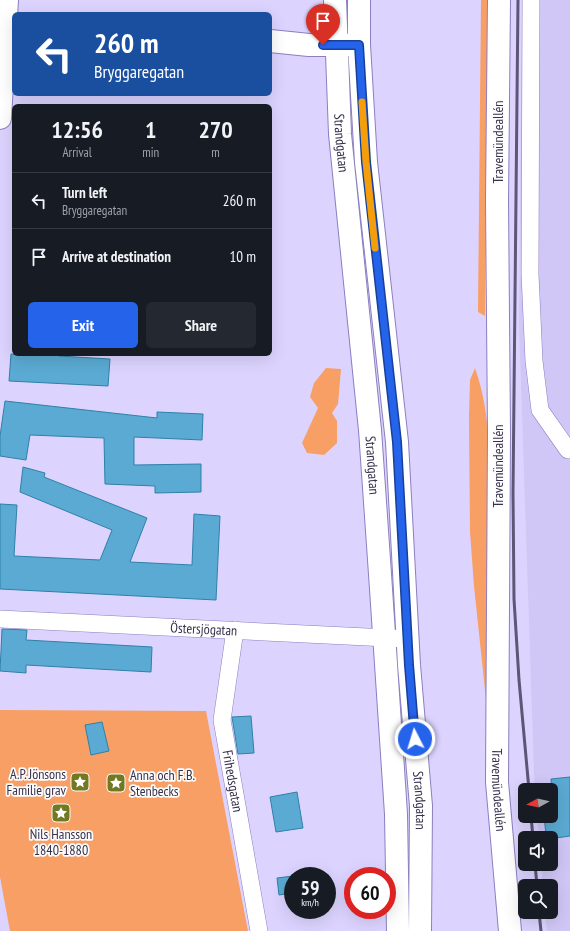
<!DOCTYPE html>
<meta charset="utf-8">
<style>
:root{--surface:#171b24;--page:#242831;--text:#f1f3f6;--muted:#9ea1a6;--line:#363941;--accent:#2563eb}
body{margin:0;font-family:"PT Sans Narrow",sans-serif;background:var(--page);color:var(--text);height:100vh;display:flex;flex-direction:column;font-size:15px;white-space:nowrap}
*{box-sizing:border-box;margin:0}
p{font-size:13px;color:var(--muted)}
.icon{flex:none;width:22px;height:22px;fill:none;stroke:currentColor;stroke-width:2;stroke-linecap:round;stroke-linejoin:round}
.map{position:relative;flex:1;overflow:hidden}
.details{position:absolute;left:12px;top:104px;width:260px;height:252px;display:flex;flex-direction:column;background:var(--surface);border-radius:6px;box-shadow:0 4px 16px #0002}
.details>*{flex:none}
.guide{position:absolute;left:12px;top:12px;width:260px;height:84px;border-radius:6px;box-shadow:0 4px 16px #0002;background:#1a4fa0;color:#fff;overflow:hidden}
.needle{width:26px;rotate:262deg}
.buttons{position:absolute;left:518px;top:783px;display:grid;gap:8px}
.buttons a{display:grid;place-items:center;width:40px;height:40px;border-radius:6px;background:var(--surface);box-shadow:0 4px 16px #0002;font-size:20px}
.speed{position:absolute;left:284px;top:867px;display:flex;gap:8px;font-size:20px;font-weight:700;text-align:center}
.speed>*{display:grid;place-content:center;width:52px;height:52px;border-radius:50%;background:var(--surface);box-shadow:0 4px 16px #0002;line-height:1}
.speed small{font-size:10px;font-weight:400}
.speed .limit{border:6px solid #d22;background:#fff;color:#111}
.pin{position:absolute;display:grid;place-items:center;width:34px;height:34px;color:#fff;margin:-41px -17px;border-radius:50% 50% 50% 0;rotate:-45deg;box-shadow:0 0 4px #0007}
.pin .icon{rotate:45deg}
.me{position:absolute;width:44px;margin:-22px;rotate:355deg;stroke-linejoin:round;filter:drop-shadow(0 0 3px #0008)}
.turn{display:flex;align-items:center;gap:14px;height:84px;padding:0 16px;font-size:18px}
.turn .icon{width:52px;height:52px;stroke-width:2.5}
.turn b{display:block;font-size:28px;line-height:34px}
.eta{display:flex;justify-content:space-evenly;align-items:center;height:68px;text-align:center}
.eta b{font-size:24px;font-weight:600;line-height:28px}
.button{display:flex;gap:8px;margin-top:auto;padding:8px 16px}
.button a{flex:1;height:46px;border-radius:6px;background:var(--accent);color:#fff;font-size:16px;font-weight:600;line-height:46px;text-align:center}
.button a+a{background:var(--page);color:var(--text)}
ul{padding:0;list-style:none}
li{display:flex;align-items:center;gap:12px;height:56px;padding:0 16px;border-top:1px solid var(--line)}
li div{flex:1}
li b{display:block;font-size:15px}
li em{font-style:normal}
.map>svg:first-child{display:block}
.built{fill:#d0c7f6}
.green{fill:#f79f65}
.building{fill:#5baad3;stroke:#2f80a8}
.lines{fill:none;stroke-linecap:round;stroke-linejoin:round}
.street-casing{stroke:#8c7ec0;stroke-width:18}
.secondary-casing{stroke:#8c7ec0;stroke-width:24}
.primary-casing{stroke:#8c7ec0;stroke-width:24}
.highway-casing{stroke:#8c7ec0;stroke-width:24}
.street{stroke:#fff;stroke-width:17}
.secondary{stroke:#fff;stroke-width:22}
.primary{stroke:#fff;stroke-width:22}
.highway{stroke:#fff;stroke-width:22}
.rail{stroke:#5d5676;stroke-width:3}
.route-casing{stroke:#184099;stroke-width:10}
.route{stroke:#2563eb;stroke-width:7}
.slow{stroke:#f59e0b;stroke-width:7}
.labels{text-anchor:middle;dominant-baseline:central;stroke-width:3.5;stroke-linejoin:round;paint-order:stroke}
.street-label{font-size:14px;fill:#37314d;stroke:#fcfcfc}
.poi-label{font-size:14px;fill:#37314d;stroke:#fcfcfc;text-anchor:end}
</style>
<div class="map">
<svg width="570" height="931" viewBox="0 0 570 931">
<rect width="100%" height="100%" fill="#dcd4ff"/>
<path class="built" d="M 522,0 L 570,0 L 570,931 L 547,931 L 545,912 L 551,912 L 551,886 L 543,886 L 541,864 L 551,864 L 551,838 L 539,838 L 537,816 L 551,816 L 551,790 L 535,790 L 534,772 L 519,324 Z"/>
<g class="green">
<path d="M 481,0 L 488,0 L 485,316 L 478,312 Z"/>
<path d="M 326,368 L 341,369 L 338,404 L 332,413 L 337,421 L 337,443 L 324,455 L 307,453 L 302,443 L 318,408 L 310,397 L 314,383 Z"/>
<path d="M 475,368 C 483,391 487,414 488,439 L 487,709 L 474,586 L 470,532 L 469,417 L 470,380 Z"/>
<path d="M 0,710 L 206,711 L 248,931 L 10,931 L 0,877 Z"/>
</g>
<g class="building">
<path d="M 11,354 L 59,354 L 59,356 L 110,359 L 108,386 L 9,381 Z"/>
<path d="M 5,401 L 157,418 L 157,412 L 203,414 L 202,440 L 134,437 L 134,465 L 201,464 L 201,492 L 155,493 L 155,486 L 105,484 L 104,438 L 30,435 L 26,460 L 0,456 L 0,436 Z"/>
<path d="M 23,467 L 45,473 L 44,477 L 147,518 L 130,562 L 192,565 L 194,514 L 220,516 L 216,600 L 0,589 L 0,504 L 17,505 L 14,556 L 100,560 L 112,530 L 20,492 Z"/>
<path d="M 2,629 L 27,630 L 26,640 L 152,647 L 151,672 L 26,665 L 26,673 L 0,671 Z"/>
<path d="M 251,716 L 254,753 L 238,754 L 232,717 Z"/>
<path d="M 102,722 L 109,751 L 91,755 L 85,725 Z"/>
<path d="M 570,777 L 570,836 L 556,838 L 556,834 L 546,835 L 544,816 L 551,816 L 551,806 L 553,806 L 551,779 Z"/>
<path d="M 297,792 L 303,828 L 276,832 L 270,797 Z"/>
<path d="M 293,876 L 293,893 L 279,895 L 277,878 Z"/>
</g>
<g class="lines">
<defs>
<g id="street">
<path d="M 531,0 L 530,274 L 534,361 L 540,410 L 568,450"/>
<path id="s1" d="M 0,619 L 408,639"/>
<path id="s2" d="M 235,630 L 222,720 L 259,931"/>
</g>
<g id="secondary">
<path d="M 270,41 L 309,45 L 356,45"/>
<path d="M 0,118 L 7,0"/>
</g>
<g id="primary">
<path id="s3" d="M 335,0 L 340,134 L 370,430 L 380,574 L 396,814 L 398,931"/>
<path id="s4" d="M 359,0 L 359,45 L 366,162 L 397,442 L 409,665 L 421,806 L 420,931"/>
</g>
<g id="highway">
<path id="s5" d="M 499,0 L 497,201 L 499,433 L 497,782 L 510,931"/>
</g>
</defs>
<use href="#street" class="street-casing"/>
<use href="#secondary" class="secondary-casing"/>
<use href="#primary" class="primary-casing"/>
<use href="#highway" class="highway-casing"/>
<use href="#street" class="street"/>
<use href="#secondary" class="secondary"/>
<use href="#primary" class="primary"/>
<use href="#highway" class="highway"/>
<g class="rail">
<path d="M 518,0 L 513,493 L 514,599 L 519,680 L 529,790"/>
<path d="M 531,816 L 533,838"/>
<path d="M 535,864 L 537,886"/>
<path d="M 539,912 L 541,931"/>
</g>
</g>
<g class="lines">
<defs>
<path id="route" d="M 323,45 L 359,45 L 366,162 L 397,442 L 409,665 L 415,739"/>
</defs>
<use href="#route" class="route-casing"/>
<use href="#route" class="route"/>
<path class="slow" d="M 362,102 L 366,162 L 375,248"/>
</g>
<defs>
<symbol id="sight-square" viewBox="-11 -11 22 22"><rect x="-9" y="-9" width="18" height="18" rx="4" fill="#737922" stroke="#fcfcfc"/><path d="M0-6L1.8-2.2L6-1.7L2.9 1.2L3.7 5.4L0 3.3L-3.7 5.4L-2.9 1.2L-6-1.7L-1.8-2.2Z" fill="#fff"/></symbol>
</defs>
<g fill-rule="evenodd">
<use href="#sight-square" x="69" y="771" width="22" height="22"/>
<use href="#sight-square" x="105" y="772" width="22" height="22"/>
<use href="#sight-square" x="50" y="802" width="22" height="22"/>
</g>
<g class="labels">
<g class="street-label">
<text transform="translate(498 142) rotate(-90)">Travemündeallén</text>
<text stroke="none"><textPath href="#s3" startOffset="143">Strandgatan</textPath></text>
<text stroke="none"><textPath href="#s3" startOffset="467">Strandgatan</textPath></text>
<text transform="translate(498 466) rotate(-90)">Travemündeallén</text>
<text stroke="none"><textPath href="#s1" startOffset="204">Östersjögatan</textPath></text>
<text stroke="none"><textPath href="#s2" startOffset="153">Frihedsgatan</textPath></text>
<text stroke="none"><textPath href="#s5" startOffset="790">Travemündeallén</textPath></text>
<text stroke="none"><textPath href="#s4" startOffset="803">Strandgatan</textPath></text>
</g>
<g class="poi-label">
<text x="66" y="774">A.P. Jönsons<tspan x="66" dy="16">Familie grav</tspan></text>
<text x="130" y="775" text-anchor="start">Anna och F.B.<tspan x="130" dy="16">Stenbecks</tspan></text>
<text x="61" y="834" text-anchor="middle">Nils Hansson<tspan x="61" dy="16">1840-1880</tspan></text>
</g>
</g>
</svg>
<div class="buttons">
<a><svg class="needle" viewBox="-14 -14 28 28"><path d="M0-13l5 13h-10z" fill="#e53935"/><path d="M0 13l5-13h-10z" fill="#9ea1a6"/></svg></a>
<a><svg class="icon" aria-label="sound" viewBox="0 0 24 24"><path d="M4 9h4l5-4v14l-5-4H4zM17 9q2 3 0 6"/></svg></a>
<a><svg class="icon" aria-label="search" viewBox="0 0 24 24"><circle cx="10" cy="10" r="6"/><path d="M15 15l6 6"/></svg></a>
</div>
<div class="speed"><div>59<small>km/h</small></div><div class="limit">60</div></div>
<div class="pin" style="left:323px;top:45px;background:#d93025"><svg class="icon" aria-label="arrive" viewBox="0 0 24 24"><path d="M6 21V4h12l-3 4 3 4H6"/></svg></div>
<svg class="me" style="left:415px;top:739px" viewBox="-20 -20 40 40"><circle r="17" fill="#2563eb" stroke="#fff" stroke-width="3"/><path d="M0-11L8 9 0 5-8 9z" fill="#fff"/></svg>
<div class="guide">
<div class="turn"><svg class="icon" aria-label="left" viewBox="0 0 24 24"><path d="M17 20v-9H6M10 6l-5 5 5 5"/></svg><div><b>260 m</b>Bryggaregatan</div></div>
</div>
<section class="details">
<div class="eta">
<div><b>12:56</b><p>Arrival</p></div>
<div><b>1</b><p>min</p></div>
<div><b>270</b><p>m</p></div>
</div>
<ul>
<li><svg class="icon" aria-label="left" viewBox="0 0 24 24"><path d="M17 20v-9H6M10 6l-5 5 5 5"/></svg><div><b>Turn left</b><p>Bryggaregatan</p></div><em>260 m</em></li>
<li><svg class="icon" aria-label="arrive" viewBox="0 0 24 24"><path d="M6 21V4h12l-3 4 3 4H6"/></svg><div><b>Arrive at destination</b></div><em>10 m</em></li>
</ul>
<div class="button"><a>Exit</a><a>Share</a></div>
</section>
</div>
